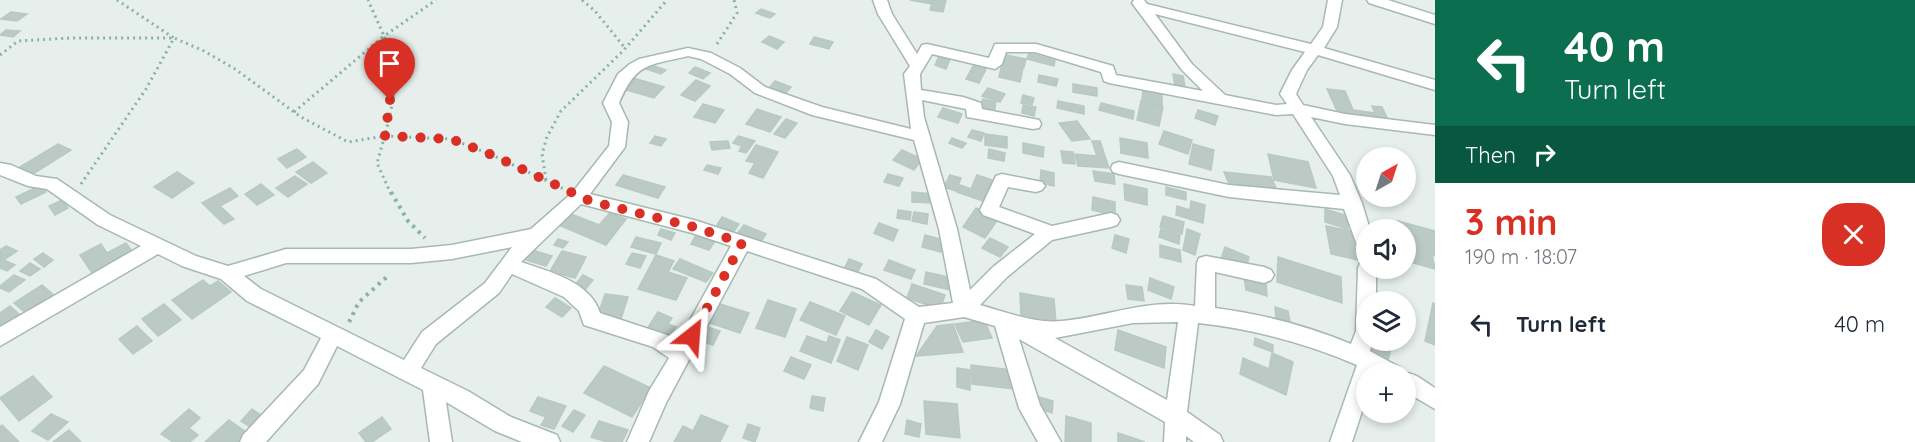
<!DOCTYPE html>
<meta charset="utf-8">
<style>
:root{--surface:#fff;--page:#f6f6f7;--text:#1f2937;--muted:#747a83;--accent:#d93025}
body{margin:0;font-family:Quicksand,sans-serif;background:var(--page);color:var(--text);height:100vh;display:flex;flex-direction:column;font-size:22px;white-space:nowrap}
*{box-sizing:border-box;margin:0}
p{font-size:20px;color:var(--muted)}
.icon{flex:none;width:33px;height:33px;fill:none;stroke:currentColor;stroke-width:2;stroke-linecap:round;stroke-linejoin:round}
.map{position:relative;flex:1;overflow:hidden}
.details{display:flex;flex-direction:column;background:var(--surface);width:480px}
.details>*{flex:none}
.banner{background:#0b6e4f;color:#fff;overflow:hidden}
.needle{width:39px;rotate:39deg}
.controls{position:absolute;left:1356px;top:147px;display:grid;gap:12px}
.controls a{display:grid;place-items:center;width:60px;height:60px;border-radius:50%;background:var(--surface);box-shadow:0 3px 9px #0003;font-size:30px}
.pin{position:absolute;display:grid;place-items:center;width:51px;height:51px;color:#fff;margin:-62px -26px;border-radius:50% 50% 50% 0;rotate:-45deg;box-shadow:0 0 6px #0007}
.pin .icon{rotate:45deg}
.me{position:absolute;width:66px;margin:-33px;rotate:28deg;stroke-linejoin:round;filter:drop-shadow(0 0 4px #0008)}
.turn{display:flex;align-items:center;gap:21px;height:126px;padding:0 30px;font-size:27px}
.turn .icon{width:78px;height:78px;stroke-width:2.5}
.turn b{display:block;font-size:42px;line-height:51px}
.then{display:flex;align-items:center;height:57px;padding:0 30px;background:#0003;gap:12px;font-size:22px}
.round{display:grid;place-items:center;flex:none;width:63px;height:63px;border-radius:24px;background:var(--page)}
.headline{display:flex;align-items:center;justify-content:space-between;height:102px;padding:0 30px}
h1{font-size:36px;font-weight:700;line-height:45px;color:var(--accent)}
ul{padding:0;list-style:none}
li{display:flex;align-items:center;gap:18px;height:78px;padding:0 30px}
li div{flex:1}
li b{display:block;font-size:22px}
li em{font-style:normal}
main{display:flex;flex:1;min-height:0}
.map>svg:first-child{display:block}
.building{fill:#bbcac4;stroke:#b8c9c2;stroke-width:1.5}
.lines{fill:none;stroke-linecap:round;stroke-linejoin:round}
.street-casing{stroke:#a8b8b2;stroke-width:3}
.path-far1{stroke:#86b3a5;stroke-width:3;stroke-dasharray:2 4;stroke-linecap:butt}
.path{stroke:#86b3a5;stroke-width:4;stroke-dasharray:3 5;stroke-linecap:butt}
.street{fill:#fff;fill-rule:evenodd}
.route{stroke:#d93025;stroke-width:10;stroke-dasharray:0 18}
</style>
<main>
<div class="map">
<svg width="1435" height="442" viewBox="0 0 1435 442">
<rect width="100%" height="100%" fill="#e6efeb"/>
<g class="building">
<path d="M 910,0 L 946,0 L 943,12 L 930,10 L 932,4 Z"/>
<path d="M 761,9 L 775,14 L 770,18 L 756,13 Z"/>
<path d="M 11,12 L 27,14 L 17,21 L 1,19 Z"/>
<path d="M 6,30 L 20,31 L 13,37 L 0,35 Z"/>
<path d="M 769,36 L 784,42 L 777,49 L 762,42 Z"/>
<path d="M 814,37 L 833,42 L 829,49 L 810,44 Z"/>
<path d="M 1029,53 L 1055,60 L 1054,66 L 1027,59 Z"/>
<path d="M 1006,55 L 1026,59 L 1024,67 L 1004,62 Z"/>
<path d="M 939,56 L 950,59 L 946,69 L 935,65 Z"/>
<path d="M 1002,63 L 1023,68 L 1020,82 L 999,77 Z"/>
<path d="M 651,65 L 666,70 L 661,74 L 646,69 Z"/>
<path d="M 973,66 L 986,69 L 979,83 L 966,79 Z"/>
<path d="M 695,67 L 710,73 L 703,79 L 689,73 Z"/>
<path d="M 1173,74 L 1183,76 L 1185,87 L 1175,86 Z"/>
<path d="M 1039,75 L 1058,79 L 1056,86 L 1038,82 Z"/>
<path d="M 633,78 L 664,87 L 654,98 L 623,89 Z"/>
<path d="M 696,80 L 710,86 L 695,101 L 681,95 Z"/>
<path d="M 775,81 L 791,87 L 785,94 L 769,88 Z"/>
<path d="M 1073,84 L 1097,88 L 1097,96 L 1073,92 Z"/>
<path d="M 988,88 L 1005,94 L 1000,102 L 982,96 Z"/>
<path d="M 1143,89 L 1162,93 L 1162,106 L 1142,101 Z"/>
<path d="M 1327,89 L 1345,91 L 1353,110 L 1375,113 L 1372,106 L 1382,107 L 1389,122 L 1339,115 Z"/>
<path d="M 1023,95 L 1034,98 L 1032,105 L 1021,103 Z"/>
<path d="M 983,99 L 996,102 L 994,113 L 980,110 Z"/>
<path d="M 1058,101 L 1084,106 L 1084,114 L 1057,108 Z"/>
<path d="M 1141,101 L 1163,107 L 1159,126 L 1137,120 Z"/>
<path d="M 1101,103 L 1134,111 L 1133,119 L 1099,110 Z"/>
<path d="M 703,104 L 724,110 L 715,123 L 694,117 Z"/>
<path d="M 1023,105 L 1036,107 L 1034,116 L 1022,113 Z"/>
<path d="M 943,108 L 962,114 L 958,123 L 938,117 Z"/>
<path d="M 757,109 L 781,117 L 770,132 L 746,124 Z"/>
<path d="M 1198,110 L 1218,116 L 1215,125 L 1195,118 Z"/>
<path d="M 786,119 L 797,123 L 785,138 L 774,134 Z"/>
<path d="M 1077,121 L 1090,139 L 1072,141 L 1059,123 Z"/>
<path d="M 972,130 L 984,133 L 981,141 L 968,137 Z"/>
<path d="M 1164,131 L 1192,140 L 1188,154 L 1159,144 Z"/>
<path d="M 985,134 L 1007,137 L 1007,148 L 985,145 Z"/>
<path d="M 655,136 L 666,139 L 661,146 L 650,143 Z"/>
<path d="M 738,136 L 755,141 L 746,153 L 739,151 L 742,146 L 733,143 Z"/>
<path d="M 952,138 L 966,143 L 962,148 L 949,143 Z"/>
<path d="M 1120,138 L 1147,143 L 1148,158 L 1121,153 Z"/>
<path d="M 728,141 L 730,148 L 712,150 L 710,142 Z"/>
<path d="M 1092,141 L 1100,141 L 1109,168 L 1078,166 L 1075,154 L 1097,156 Z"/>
<path d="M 1023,143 L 1044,147 L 1043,157 L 1023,153 Z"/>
<path d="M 58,144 L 71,150 L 33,174 L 20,167 Z"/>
<path d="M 1193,144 L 1214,150 L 1211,170 L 1189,164 Z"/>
<path d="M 756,145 L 778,152 L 763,178 L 749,173 L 755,163 L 746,161 Z"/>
<path d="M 297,149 L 306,157 L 287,168 L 278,159 Z"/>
<path d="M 989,149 L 1005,153 L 1004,161 L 988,158 Z"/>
<path d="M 902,150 L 922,159 L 914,170 L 893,160 Z"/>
<path d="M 1061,151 L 1073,152 L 1075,164 L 1063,163 Z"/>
<path d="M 1268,154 L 1308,162 L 1316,188 L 1274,180 Z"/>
<path d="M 313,162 L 327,173 L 311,183 L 296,172 Z"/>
<path d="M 707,165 L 721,168 L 718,174 L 704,170 Z"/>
<path d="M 1041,170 L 1054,173 L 1054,186 L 1040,183 Z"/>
<path d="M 1093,171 L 1114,174 L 1115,184 L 1095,181 Z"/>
<path d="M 177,172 L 194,183 L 172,198 L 154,187 Z"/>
<path d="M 1224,172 L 1271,177 L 1277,190 L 1230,186 Z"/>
<path d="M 888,174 L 903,178 L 899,186 L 884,182 Z"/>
<path d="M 623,175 L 665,187 L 658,198 L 616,185 Z"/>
<path d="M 950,175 L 961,178 L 956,191 L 944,187 Z"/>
<path d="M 977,175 L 992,180 L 983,201 L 957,192 L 960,185 L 971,189 Z"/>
<path d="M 295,176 L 307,184 L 288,197 L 276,188 Z"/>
<path d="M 261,184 L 274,195 L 257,205 L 245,194 Z"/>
<path d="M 1124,184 L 1147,189 L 1147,205 L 1125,200 Z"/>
<path d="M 41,185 L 46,192 L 21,204 L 16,197 Z"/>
<path d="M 1166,187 L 1186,192 L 1186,200 L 1166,195 Z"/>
<path d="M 230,188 L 238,196 L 220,206 L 234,219 L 224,224 L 202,203 Z"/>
<path d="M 912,192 L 932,194 L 933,203 L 912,202 Z"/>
<path d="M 1093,197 L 1115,202 L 1115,216 L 1092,210 Z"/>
<path d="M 62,200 L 68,208 L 55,215 L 49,206 Z"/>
<path d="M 1191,201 L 1205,205 L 1203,223 L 1176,215 L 1177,206 L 1190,210 Z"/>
<path d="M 976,208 L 998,219 L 985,238 L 963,227 Z"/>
<path d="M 1325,209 L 1348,216 L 1348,229 L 1325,222 Z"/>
<path d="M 898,210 L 911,212 L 910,220 L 897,218 Z"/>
<path d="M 566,212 L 599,225 L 610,213 L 626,219 L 606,245 L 556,224 Z"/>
<path d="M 914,212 L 928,214 L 927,224 L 912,221 Z"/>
<path d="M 1163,216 L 1184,222 L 1182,234 L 1160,227 Z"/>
<path d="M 722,217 L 739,224 L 734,231 L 717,225 Z"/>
<path d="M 1398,221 L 1435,231 L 1435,256 L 1432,255 L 1435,269 L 1406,261 L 1406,230 L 1399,230 Z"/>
<path d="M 879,223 L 898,230 L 893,241 L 874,233 Z"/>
<path d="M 744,225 L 766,234 L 760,243 L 737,234 Z"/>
<path d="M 1326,226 L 1351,231 L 1358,260 L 1331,254 Z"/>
<path d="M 661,229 L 675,233 L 671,240 L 658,235 Z"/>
<path d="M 1161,229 L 1180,235 L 1179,244 L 1159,237 Z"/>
<path d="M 1187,229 L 1200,234 L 1195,255 L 1183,250 Z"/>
<path d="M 696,235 L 715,241 L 709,250 L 691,244 Z"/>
<path d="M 925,235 L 944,240 L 941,252 L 922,247 Z"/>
<path d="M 1115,235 L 1129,239 L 1126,253 L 1112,248 Z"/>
<path d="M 636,237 L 661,243 L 656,254 L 631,247 Z"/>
<path d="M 990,238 L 1008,247 L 1000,257 L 982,248 Z"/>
<path d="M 558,239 L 568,242 L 563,248 L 554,245 Z"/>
<path d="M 126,243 L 132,251 L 92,273 L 80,255 L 101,244 L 107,253 Z"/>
<path d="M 1160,245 L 1180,250 L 1181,262 L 1160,257 Z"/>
<path d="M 6,246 L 17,251 L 4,260 L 15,265 L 7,271 L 0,268 L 0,250 Z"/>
<path d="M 1225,247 L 1249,257 L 1246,269 L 1221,259 Z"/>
<path d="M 532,250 L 552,256 L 546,266 L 526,260 Z"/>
<path d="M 562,251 L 586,257 L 575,278 L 550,271 Z"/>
<path d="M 43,253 L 53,260 L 44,267 L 34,259 Z"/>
<path d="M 632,253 L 646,256 L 640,268 L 626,264 Z"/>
<path d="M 656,255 L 674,261 L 668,272 L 687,278 L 676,300 L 638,289 Z"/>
<path d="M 1278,257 L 1341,277 L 1342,303 L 1277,282 Z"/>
<path d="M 680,259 L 713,273 L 706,282 L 673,269 Z"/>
<path d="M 849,259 L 862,264 L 856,275 L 843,271 Z"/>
<path d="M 889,260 L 915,270 L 911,279 L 884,270 Z"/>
<path d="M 30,263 L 40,269 L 30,276 L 20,271 Z"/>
<path d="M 926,272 L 953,278 L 951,290 L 924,284 Z"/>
<path d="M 14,275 L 25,280 L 9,292 L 0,288 L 0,286 Z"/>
<path d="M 583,275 L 593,280 L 584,291 L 574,286 Z"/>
<path d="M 1244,277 L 1266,283 L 1267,296 L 1246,290 Z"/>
<path d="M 1150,278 L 1174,287 L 1171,299 L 1148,290 Z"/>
<path d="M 203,280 L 210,286 L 218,281 L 231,292 L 192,319 L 172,300 Z"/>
<path d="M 912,284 L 945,295 L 940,309 L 907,298 Z"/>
<path d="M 42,285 L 55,296 L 27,314 L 14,303 Z"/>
<path d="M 1126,285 L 1142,287 L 1144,301 L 1128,299 Z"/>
<path d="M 852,292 L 881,305 L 869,325 L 840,311 Z"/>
<path d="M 1020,293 L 1054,299 L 1056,323 L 1021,317 Z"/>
<path d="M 605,294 L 628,297 L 621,319 L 598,315 Z"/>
<path d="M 555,298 L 571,308 L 562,317 L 546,307 Z"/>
<path d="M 768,300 L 796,309 L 785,337 L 756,328 Z"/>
<path d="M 810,302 L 845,316 L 836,335 L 800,320 Z"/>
<path d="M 717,303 L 749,313 L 740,333 L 707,322 Z"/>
<path d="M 1433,303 L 1435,304 L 1435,345 L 1425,341 Z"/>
<path d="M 164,304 L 181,320 L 158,336 L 142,319 Z"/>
<path d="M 10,306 L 22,317 L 0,331 L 0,313 Z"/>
<path d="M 1275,307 L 1288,311 L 1290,322 L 1276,318 Z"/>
<path d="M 658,312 L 672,318 L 668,324 L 676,327 L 667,341 L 645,332 Z"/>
<path d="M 984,320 L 992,338 L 963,342 L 955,324 Z"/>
<path d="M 953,324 L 963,352 L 916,356 L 937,326 Z"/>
<path d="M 137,326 L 152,341 L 133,354 L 119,339 Z"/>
<path d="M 704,326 L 720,331 L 713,345 L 697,340 Z"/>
<path d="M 876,330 L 889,337 L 882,349 L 869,342 Z"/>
<path d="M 1118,330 L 1166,347 L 1164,368 L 1115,350 Z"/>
<path d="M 807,336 L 827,343 L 829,336 L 840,340 L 831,363 L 800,351 Z"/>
<path d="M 847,337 L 868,345 L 858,370 L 837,361 Z"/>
<path d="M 1255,338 L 1273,345 L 1273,352 L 1254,345 Z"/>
<path d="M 1374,340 L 1382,340 L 1392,345 L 1387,364 L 1370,356 Z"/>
<path d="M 1272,353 L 1293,362 L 1286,395 L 1240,374 L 1243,358 L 1269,369 Z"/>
<path d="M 791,357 L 811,365 L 804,379 L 784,371 Z"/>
<path d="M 971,365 L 1012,370 L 1014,389 L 972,384 Z"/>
<path d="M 604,366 L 651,388 L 632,417 L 584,393 Z"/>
<path d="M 957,368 L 970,370 L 970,390 L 957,387 Z"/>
<path d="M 33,376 L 52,397 L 19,421 L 0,398 Z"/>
<path d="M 812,396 L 825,398 L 823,411 L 810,408 Z"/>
<path d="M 1036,396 L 1053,401 L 1052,413 L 1035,408 Z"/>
<path d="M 538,397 L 566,406 L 554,429 L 541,425 L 546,417 L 530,411 Z"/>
<path d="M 924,401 L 957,404 L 960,438 L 926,434 Z"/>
<path d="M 189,409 L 200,418 L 189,428 L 198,435 L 190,442 L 173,442 L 161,434 Z"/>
<path d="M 252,409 L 264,417 L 252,428 L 241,421 Z"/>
<path d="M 574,410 L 585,415 L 573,432 L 562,426 Z"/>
<path d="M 51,414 L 68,422 L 48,440 L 32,431 Z"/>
<path d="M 701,415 L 728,426 L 720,442 L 674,442 L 683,426 L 693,431 Z"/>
<path d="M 1066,416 L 1091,423 L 1091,442 L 1065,442 Z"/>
<path d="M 382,417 L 391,429 L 372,442 L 366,442 L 359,433 Z"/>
<path d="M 229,420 L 249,434 L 240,442 L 205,442 Z"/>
<path d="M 907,420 L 921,424 L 919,437 L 905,434 Z"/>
<path d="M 599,421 L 628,430 L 622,442 L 607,442 L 591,437 Z"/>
<path d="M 748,424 L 760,428 L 755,442 L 743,438 Z"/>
<path d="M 2,425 L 19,442 L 0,442 L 0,427 Z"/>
<path d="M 69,430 L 81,442 L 53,442 Z"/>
<path d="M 1118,433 L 1145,442 L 1118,442 Z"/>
</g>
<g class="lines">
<defs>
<g id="street">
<path d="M 873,0 L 887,0 L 892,14 L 917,54 L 922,45 L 927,44 L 989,58 L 995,44 L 1036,44 L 1113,66 L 1116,75 L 1203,91 L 1182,70 L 1132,3 L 1134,0 L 1144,0 L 1147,4 L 1311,44 L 1323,27 L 1328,0 L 1342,0 L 1337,27 L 1324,48 L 1435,80 L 1435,90 L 1318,55 L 1307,70 L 1296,94 L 1303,105 L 1345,114 L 1435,125 L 1435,135 L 1345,124 L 1311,117 L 1350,175 L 1362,203 L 1370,230 L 1366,230 L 1366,252 L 1359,250 L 1357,245 L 1344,209 L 1229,197 L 1119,174 L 1113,172 L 1111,168 L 1113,164 L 1119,162 L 1229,185 L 1340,195 L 1333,176 L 1293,114 L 1276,115 L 1109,83 L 1104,81 L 1101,72 L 1035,52 L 1006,52 L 1002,64 L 995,69 L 932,54 L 920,74 L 921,90 L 963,97 L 981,103 L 982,109 L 1039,120 L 1041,124 L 1039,128 L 1033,129 L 973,118 L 967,117 L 966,109 L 922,100 L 924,117 L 957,229 L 970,290 L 993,267 L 1035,234 L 983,215 L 980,210 L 996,176 L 1002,174 L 1042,182 L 1045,186 L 1042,190 L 1036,192 L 1008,187 L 999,207 L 1052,226 L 1111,213 L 1117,215 L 1120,220 L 1117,225 L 1111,227 L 1052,240 L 1007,277 L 980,305 C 1006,312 1035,324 1062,321 C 1107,317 1148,298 1195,306 L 1197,263 L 1199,258 L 1206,256 L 1264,267 L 1271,270 L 1274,275 L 1271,280 L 1264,283 L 1215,272 L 1215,308 C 1262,314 1308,326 1351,344 L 1356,331 L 1358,268 L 1360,263 L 1366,261 L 1366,268 L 1376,268 L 1376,302 L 1366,302 L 1366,340 L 1373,340 L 1370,351 L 1399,367 L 1402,373 C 1413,371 1425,382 1435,388 L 1435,409 L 1406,392 L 1406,374 L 1366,374 L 1366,399 L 1352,442 L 1330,442 L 1357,365 C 1305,343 1254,329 1198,323 L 1187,412 L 1220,435 L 1223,442 L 1194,442 L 1186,436 L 1186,442 L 1164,442 L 1165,422 L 1019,339 L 1040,405 L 1061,442 L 1038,442 L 1019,408 L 995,326 L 964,317 L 924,323 L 900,404 L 882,442 L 859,442 L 879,402 L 905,319 L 862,289 L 747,251 L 666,403 L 649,442 L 627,442 L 649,391 L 669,358 L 653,347 L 584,325 L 579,311 L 564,297 L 512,274 L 499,293 L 436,344 L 421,368 L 468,391 L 511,417 L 557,435 L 560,442 L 522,442 L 495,431 L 446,402 L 452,442 L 430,442 L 423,390 L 337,346 L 318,384 L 266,442 L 240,442 L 243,435 L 304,370 L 321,338 L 247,301 L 221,279 L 182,266 L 158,254 L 0,346 L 0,327 L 141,246 L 98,225 L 47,189 L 28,186 L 0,175 L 0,163 L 11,165 L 36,176 L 57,179 L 110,215 L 196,256 L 228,266 L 286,249 L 411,249 L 452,245 L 531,229 L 572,193 L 609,146 L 612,122 L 603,103 L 618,74 L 630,64 L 639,59 L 688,48 L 711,53 L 740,68 L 765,87 L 822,107 L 911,129 L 904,74 L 910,66 L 878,14 ZM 1155,14 L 1305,52 L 1292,70 L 1280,94 L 1287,104 L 1276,105 L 1225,95 L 1192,64 ZM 688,56 L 701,59 L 730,74 L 755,93 L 812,115 L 914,140 L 939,229 L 953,303 L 919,307 L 876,279 L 694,220 L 590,194 L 625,147 L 628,122 L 619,103 C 637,62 647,66 688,56 ZM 581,204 L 692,233 L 731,246 L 678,342 L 667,335 L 600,313 C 591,282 548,271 521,262 ZM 512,247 L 485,283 L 422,332 L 404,360 L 261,289 L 244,276 L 286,263 L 411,263 L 452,259 ZM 1178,322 L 1167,400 L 1055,338 L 1133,323 Z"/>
<path d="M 1367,0 L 1388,0 L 1435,15 L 1435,24 L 1369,3 Z"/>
</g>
</defs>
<use href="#street" class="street-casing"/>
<g class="path-far1">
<path d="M 582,0 L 595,11 L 625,48"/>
<path d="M 717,44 L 737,13 L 734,0"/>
<path d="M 0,55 L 18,41 L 70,38 L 174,38 L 202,50 L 235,69 L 301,117 L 348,142 L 385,136 L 451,139 L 492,155 L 564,189"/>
<path d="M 294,112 L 384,36 L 368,0"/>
<path d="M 546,180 L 542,154 L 547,137 L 561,111 L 623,51 L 667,0"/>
<path d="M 81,184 L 146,89 L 174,38 L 117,0"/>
<path d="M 391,194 L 377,163 C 385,135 399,91 394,62 C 393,53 387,44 384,36 L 436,0"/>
</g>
<g class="path">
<path d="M 391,192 L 408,221 L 425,238"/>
<path d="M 349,322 L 359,302 L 390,274"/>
</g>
<use href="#street" class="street"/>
</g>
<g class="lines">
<path class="route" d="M 390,100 L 385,136 L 451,139 L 492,155 L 590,201 L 694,227 L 742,243 L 692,336"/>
</g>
</svg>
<div class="controls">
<a><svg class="needle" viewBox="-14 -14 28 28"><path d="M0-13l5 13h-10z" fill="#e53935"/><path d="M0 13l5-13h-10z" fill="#747a83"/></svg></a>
<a><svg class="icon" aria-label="sound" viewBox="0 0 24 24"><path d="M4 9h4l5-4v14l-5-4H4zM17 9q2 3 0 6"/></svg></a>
<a><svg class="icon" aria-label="layers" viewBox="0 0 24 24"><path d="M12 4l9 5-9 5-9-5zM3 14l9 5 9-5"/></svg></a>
<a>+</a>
</div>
<div class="pin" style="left:390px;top:100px;background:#d93025"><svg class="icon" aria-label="arrive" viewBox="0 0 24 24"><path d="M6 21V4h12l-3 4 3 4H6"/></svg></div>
<svg class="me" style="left:692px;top:336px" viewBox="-20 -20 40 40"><path d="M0-17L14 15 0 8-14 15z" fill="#d93025" stroke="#fff" stroke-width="4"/></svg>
</div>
<section class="details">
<div class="banner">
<div class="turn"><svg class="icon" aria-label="left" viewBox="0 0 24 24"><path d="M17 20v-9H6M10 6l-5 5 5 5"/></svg><div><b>40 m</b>Turn left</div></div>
<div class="then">Then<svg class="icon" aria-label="right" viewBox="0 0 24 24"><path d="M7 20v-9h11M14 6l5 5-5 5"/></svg></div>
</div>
<div class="headline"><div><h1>3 min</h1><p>190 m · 18:07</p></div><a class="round" style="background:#d93025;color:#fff"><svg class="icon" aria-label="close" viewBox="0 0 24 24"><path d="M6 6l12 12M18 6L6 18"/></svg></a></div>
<ul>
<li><svg class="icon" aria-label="left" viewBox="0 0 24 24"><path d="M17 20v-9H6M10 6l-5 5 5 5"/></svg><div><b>Turn left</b></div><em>40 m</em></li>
</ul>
</section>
</main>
